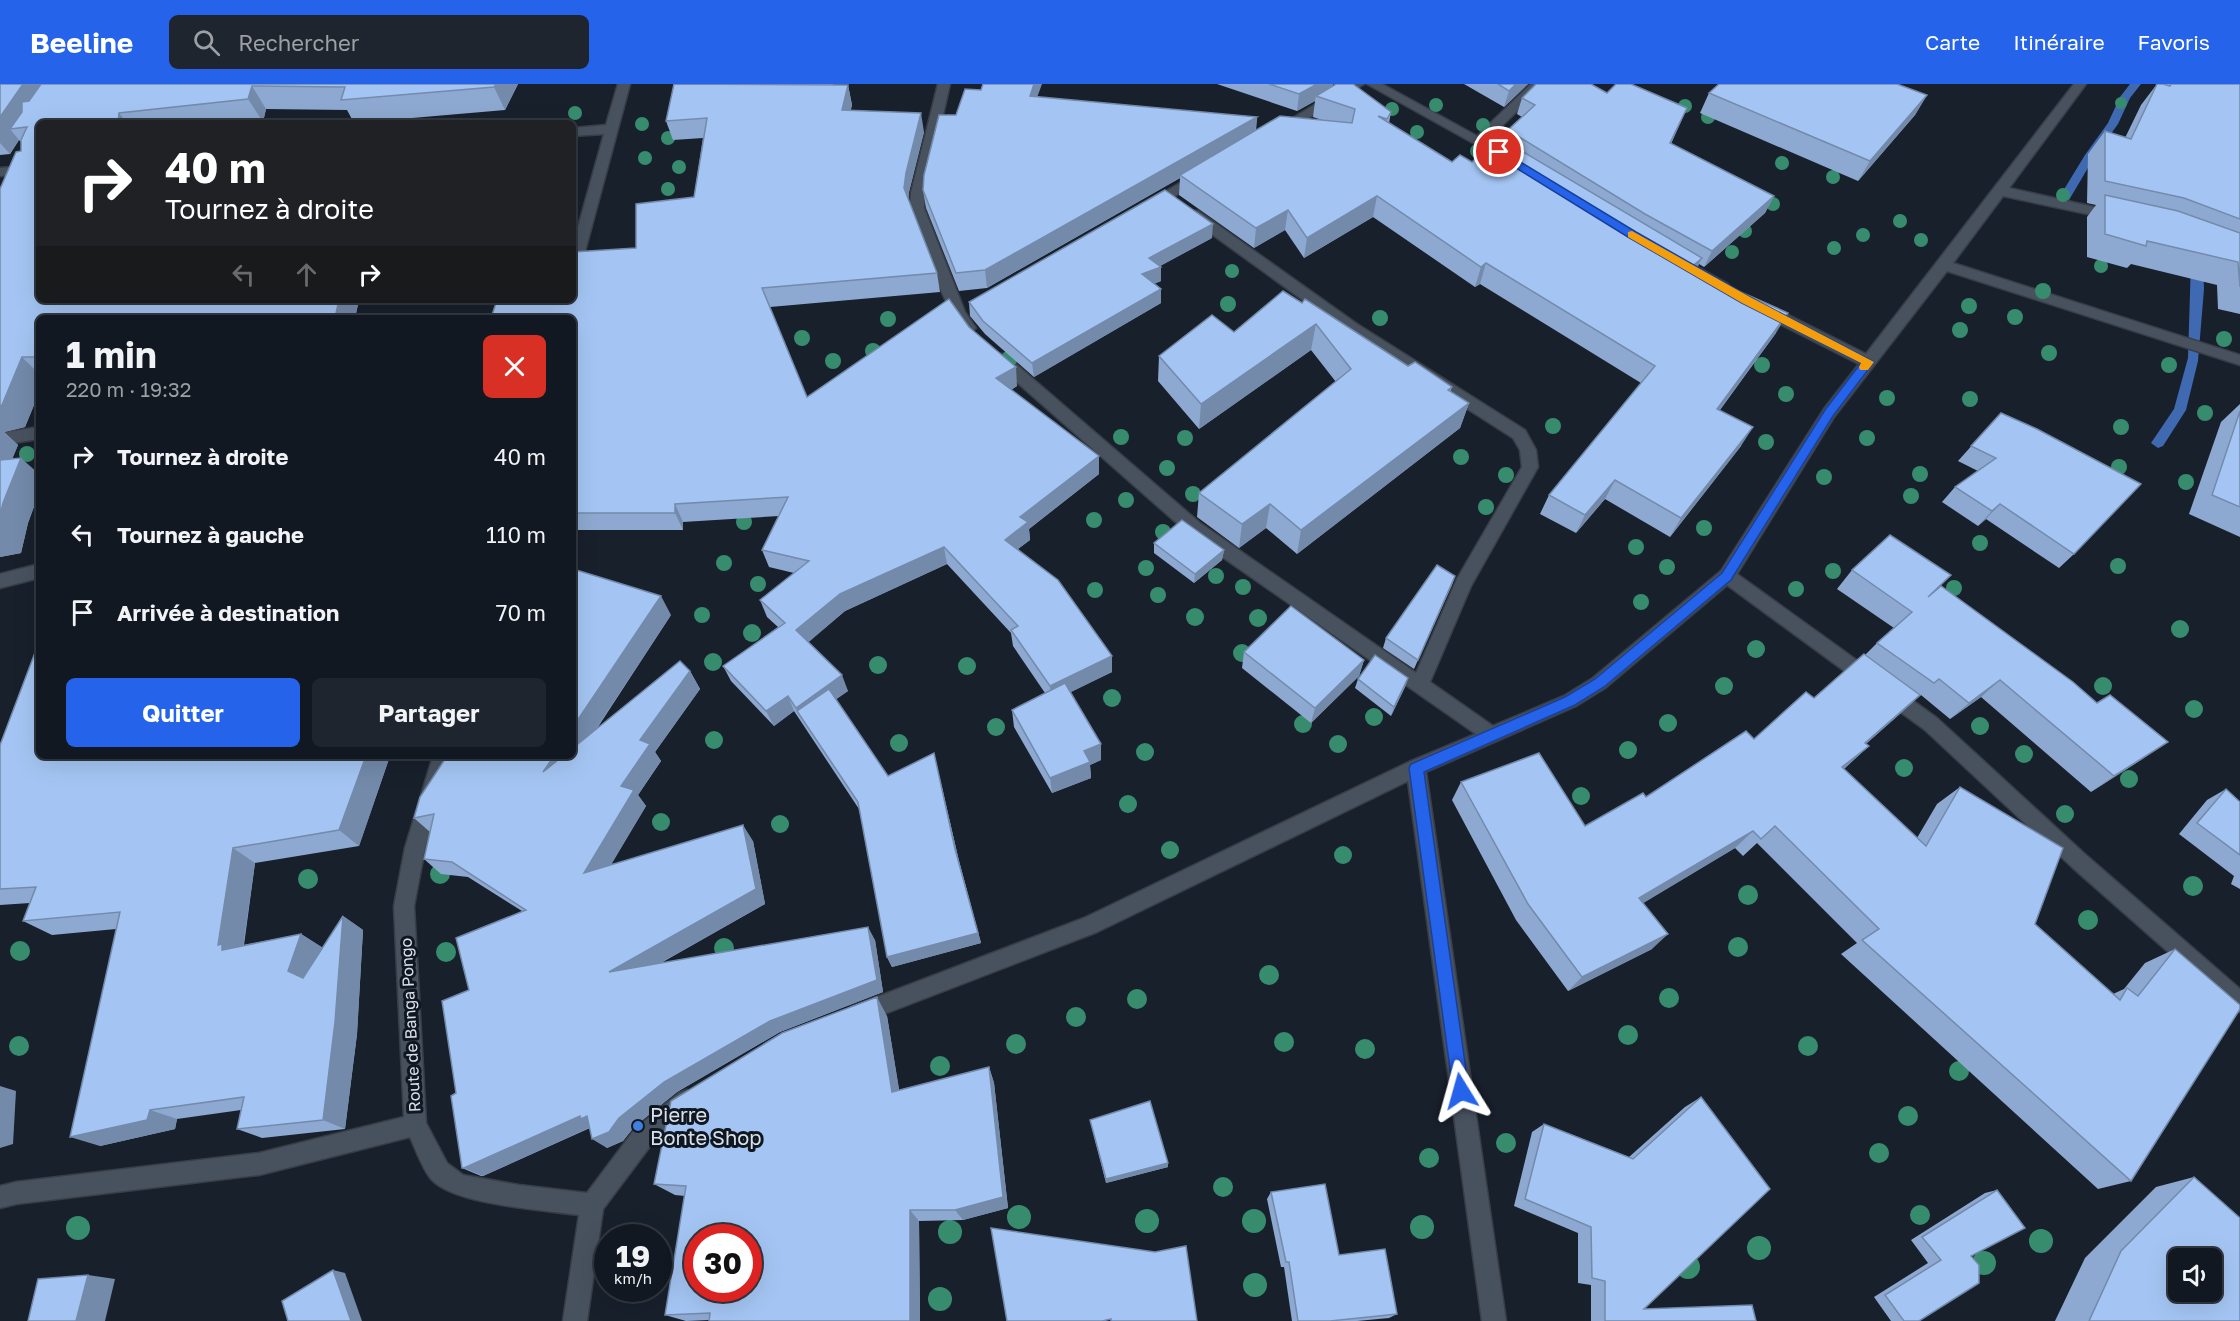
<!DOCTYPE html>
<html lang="fr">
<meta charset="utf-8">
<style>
:root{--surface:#121821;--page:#1f252e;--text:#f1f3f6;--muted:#9ca0a5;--line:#31373f;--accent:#2563eb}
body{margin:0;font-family:"Golos Text",sans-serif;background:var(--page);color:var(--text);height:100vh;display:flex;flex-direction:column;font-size:22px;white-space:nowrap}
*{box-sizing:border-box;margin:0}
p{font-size:20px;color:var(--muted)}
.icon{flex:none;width:33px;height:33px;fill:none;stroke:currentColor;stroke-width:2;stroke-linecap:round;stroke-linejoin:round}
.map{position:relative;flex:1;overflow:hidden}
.details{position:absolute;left:36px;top:231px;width:540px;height:444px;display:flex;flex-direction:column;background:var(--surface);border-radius:9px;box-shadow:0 6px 24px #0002,0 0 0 2px var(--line)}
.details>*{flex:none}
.hud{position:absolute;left:36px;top:36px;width:540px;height:183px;border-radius:9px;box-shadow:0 6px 24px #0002,0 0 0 2px var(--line);background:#202124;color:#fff;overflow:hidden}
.tools{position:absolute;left:2168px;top:1164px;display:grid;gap:12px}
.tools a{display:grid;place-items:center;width:54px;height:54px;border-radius:9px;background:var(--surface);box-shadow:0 6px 24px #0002,0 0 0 2px var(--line);font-size:30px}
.speed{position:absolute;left:594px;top:1140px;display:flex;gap:12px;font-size:30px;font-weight:700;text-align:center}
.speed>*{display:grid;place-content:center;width:78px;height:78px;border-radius:50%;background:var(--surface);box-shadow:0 6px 24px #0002,0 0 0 2px var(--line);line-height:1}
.speed small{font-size:15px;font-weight:400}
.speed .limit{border:9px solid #d22;background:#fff;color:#111}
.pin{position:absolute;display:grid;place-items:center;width:51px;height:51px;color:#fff;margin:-26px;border:3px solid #fff;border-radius:50%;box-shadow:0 2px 6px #0007}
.me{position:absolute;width:66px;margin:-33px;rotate:352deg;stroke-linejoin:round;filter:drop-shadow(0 0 4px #0008)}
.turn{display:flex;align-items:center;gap:21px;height:126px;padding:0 30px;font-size:27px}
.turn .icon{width:78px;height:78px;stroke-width:2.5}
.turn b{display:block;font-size:42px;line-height:51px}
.lanes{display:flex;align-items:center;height:57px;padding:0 30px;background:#0003;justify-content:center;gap:30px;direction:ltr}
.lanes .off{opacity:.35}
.round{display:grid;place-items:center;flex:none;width:63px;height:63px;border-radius:9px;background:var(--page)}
.summary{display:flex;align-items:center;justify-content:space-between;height:102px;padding:0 30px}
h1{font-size:36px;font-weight:700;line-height:45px}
.cta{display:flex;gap:12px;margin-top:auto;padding:12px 30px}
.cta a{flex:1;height:69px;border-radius:9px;background:var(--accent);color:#fff;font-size:24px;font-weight:700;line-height:69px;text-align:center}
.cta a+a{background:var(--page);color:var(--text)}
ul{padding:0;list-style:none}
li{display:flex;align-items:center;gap:18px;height:78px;padding:0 30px}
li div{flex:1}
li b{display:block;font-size:22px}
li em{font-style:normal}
header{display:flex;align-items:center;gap:36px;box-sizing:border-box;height:84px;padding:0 30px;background:var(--accent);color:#fff}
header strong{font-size:28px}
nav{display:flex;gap:33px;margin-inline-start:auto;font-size:21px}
.search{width:420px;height:54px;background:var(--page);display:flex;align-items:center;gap:15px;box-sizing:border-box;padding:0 21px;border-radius:9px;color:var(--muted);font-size:22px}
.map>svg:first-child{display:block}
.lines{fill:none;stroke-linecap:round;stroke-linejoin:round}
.stream{fill:#3f6ab2;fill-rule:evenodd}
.minor-casing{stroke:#383e47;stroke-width:3}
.minor{fill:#48525f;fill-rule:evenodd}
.tree{fill:#388c6e}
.wall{fill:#8da9d1}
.shaded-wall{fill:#738aaa}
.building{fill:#a4c5f3;stroke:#738aaa;stroke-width:1.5;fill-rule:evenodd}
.route{fill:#2563eb;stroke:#184099;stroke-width:1.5}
.slow{fill:#f59e0b}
.shop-dot{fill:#3f7fe0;stroke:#0f1722;stroke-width:2}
.labels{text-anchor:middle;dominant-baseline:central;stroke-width:6;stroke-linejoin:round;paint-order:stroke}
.street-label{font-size:16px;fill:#dbe1e9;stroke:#0f1722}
.near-poi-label{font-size:20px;fill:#dbe1e9;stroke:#0f1722;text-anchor:start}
</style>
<header>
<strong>Beeline</strong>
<div class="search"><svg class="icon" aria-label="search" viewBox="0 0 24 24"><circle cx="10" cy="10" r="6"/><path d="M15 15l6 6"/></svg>Rechercher</div>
<nav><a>Carte</a><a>Itinéraire</a><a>Favoris</a></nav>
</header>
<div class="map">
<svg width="2240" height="1237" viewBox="0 0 2240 1237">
<rect width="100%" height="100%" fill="#18202c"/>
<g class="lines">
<g class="stream">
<path d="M 2130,0 L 2141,0 L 2130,14 L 2118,40 L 2095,72 L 2069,116 L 2084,125 L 2078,129 L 2063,124 L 2057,117 L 2085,71 L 2108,39 L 2120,13 Z"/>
<path d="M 2197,173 L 2203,177 L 2204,205 L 2198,277 L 2186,326 L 2163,362 L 2158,364 L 2151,359 L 2174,325 L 2188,274 L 2191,177 Z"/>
</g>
<defs>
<g id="minor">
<path d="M 618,0 L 630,0 L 580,186 L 573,191 L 573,161 L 604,50 L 573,52 L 573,44 L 606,41 Z"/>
<path d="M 938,0 L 950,0 L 925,109 L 924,124 L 965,228 L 976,244 L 969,249 C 949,243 919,147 910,124 L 911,109 Z"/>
<path d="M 1349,0 L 1364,0 L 1284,49 L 1274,49 L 1273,46 Z"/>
<path d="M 1367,0 L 1382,0 L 1477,52 L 1531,0 L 1544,0 L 1487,57 L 1514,72 L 1516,75 L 1514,78 L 1509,79 Z"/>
<path d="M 2074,0 L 2086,0 L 2009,104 L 2121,129 L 2123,132 L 2121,135 L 2116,136 L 2003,112 L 1953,179 L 2240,271 L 2240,281 L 1947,187 L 1834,333 L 1737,490 L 1937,634 L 2087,772 L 2240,905 L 2240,928 L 2233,925 L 2073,784 L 1925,646 L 1727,501 L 1605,604 L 1576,622 L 1426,688 L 1506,1237 L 1482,1237 L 1408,697 L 1097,848 L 858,940 L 851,937 L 848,930 L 851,923 L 1084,834 L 1409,678 L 1476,650 L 1188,449 L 994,278 L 992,274 L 994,270 L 1004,270 L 1200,439 L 1416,589 L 1457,495 L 1522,383 L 1520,366 L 1513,354 L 1347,248 L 1188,133 L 1186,130 L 1188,127 L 1198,127 L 1357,240 L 1525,346 L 1536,366 L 1538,383 L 1471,502 L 1430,598 L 1493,642 L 1564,612 L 1593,594 L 1721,487 L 1824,325 L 1859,280 L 1758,229 L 1756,225 L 1758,221 L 1768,221 L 1866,270 Z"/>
<path d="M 39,81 L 39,89 L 0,92 L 0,84 Z"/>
<path d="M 1201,87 L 1206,88 L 1208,91 L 1206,94 L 1154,124 L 1144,124 L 1142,121 Z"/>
<path d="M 1674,170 L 1728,200 L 1730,203 L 1728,206 L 1718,206 L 1669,178 L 1667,175 L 1669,172 Z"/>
<path d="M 39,343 L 39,355 L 0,361 L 0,349 Z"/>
<path d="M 39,480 L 39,494 L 0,504 L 0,490 Z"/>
<path d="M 433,672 L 451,672 L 425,764 L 414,822 L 426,1039 L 447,1079 L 463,1091 L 519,1101 L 587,1109 L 635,1045 L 679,1009 L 687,1006 L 695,1009 L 698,1017 L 695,1025 L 651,1061 L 603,1125 L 587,1237 L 563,1237 L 579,1131 C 544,1126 454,1121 431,1095 C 422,1084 416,1066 410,1053 L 259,1091 L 16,1120 L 0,1124 L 0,1102 L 16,1098 L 259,1069 L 404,1033 L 394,822 L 405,764 Z"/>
</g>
</defs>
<use href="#minor" class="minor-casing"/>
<use href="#minor" class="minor"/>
</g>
<g class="tree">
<circle cx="2121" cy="19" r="6"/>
<circle cx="1436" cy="21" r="7"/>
<circle cx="1685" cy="22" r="7"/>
<circle cx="1392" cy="25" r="7"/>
<circle cx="575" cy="29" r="7"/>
<circle cx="1708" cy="33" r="7"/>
<circle cx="642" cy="40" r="7"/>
<circle cx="1483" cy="41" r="7"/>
<circle cx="1417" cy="48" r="7"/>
<circle cx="668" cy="54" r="7"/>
<circle cx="1477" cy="67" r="7"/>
<circle cx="645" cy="74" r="7"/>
<circle cx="1782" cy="79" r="7"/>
<circle cx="679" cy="83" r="7"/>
<circle cx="1833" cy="93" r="7"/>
<circle cx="668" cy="105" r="7"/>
<circle cx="2063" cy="111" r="7"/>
<circle cx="1773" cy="120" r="7"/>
<circle cx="1900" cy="137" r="7"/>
<circle cx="1745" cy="147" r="7"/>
<circle cx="1863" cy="151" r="7"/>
<circle cx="1921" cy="156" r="7"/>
<circle cx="1834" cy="164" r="7"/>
<circle cx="1732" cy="168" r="7"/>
<circle cx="2101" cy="182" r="7"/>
<circle cx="1232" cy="187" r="7"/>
<circle cx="2043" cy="207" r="8"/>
<circle cx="1228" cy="220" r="8"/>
<circle cx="1969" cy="222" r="8"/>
<circle cx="2015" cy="233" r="8"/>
<circle cx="1380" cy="234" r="8"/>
<circle cx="888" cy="235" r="8"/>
<circle cx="1960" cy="246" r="8"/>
<circle cx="802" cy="254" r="8"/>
<circle cx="2224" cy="255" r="8"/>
<circle cx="873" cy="267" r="8"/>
<circle cx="2049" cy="269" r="8"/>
<circle cx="1010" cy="274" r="8"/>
<circle cx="833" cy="277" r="8"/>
<circle cx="1762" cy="281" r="8"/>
<circle cx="2169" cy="281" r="8"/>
<circle cx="1786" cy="310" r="8"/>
<circle cx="1887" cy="314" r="8"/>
<circle cx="1970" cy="315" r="8"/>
<circle cx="2205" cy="329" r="8"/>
<circle cx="1553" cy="342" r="8"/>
<circle cx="2121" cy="343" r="8"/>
<circle cx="1121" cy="353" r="8"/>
<circle cx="1185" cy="354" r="8"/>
<circle cx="1867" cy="354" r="8"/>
<circle cx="1766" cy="358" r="8"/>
<circle cx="27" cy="370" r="8"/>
<circle cx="1461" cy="373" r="8"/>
<circle cx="2119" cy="383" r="8"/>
<circle cx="1167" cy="384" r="8"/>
<circle cx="1920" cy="390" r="8"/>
<circle cx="1506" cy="391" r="8"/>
<circle cx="1824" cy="393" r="8"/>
<circle cx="2186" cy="398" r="8"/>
<circle cx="1193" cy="410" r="8"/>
<circle cx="1911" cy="412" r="8"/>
<circle cx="1126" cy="416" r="8"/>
<circle cx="1486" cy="423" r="8"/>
<circle cx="1094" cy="436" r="8"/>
<circle cx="744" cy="438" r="8"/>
<circle cx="1704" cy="444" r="8"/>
<circle cx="1163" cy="448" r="8"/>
<circle cx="1980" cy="459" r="8"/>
<circle cx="1636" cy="463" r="8"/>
<circle cx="724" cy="479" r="8"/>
<circle cx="2118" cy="482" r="8"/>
<circle cx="1667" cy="483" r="8"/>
<circle cx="1146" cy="484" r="8"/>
<circle cx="1833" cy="487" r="8"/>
<circle cx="1216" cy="492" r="8"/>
<circle cx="758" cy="500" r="8"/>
<circle cx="1243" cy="503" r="8"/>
<circle cx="1954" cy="504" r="8"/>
<circle cx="1796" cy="505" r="8"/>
<circle cx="1095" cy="506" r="8"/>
<circle cx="1158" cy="511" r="8"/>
<circle cx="1641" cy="518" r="8"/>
<circle cx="702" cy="531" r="8"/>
<circle cx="1195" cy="533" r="9"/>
<circle cx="1258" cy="534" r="9"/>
<circle cx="2180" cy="545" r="9"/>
<circle cx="752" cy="549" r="9"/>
<circle cx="1756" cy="565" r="9"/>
<circle cx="1242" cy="569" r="9"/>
<circle cx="713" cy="578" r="9"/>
<circle cx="878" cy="581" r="9"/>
<circle cx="967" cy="582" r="9"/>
<circle cx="1724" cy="602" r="9"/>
<circle cx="2103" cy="602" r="9"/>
<circle cx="1112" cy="614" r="9"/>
<circle cx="2194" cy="625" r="9"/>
<circle cx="1374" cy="633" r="9"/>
<circle cx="1668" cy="639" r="9"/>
<circle cx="1303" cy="640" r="9"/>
<circle cx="1980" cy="642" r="9"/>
<circle cx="996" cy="643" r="9"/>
<circle cx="714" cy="656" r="9"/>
<circle cx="899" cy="659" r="9"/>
<circle cx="1338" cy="660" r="9"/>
<circle cx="1628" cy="666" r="9"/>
<circle cx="1145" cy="668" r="9"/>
<circle cx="2024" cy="670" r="9"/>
<circle cx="1904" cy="684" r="9"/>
<circle cx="2129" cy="695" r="9"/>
<circle cx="1581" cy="712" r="9"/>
<circle cx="1128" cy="720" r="9"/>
<circle cx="2065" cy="730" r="9"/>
<circle cx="661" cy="738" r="9"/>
<circle cx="780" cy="740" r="9"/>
<circle cx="1170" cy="766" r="9"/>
<circle cx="1343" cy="771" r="9"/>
<circle cx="440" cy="790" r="10"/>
<circle cx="308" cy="795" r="10"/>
<circle cx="2193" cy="802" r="10"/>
<circle cx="1748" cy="811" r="10"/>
<circle cx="2088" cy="836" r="10"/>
<circle cx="1738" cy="863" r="10"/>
<circle cx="724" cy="864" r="10"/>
<circle cx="20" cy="867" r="10"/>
<circle cx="446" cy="868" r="10"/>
<circle cx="1269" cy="891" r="10"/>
<circle cx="1669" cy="914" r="10"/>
<circle cx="1137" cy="915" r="10"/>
<circle cx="1076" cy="933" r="10"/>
<circle cx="1628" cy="951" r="10"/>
<circle cx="1284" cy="958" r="10"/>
<circle cx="1016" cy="960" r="10"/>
<circle cx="19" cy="962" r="10"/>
<circle cx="1808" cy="962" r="10"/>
<circle cx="1365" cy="965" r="10"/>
<circle cx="940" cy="982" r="10"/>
<circle cx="1959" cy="987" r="10"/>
<circle cx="1908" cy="1032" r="10"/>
<circle cx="1506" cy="1059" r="10"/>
<circle cx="1879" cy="1069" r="10"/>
<circle cx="1429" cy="1074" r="10"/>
<circle cx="1223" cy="1103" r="10"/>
<circle cx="1920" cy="1131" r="10"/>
<circle cx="1019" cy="1133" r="12"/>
<circle cx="1147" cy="1137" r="12"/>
<circle cx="1254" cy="1137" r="12"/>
<circle cx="1422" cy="1143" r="12"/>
<circle cx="78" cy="1144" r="12"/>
<circle cx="950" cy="1148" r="12"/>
<circle cx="2041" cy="1157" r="12"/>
<circle cx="1759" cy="1164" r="12"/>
<circle cx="1984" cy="1179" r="12"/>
<circle cx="1688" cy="1183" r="12"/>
<circle cx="1255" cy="1201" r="12"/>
<circle cx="940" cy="1215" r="12"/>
</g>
<g class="wall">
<path d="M 0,0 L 518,0 L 505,26 L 354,39 L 347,26 L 266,25 L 263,38 L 257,39 L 39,39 L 39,216 L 359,216 L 355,234 L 39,234 L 39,309 L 25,343 L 4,348 L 18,361 L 12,375 L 39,390 L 39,409 L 28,439 L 21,469 L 0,473 L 0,105 L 21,67 L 21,58 L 19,56 L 10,70 L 0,71 Z"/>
<path d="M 674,0 L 833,0 L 833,1 L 848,1 L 852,21 L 850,27 L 924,48 L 909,108 L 908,115 L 937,189 L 940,208 L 770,223 L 807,313 L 969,243 L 1017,302 L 1011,306 L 1099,390 L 1029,445 L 1030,456 L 1018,465 L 1112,572 L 1112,588 L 1070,608 L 1101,676 L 1090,681 L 1091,694 L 1052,709 L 1014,643 L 1012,626 L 1045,609 L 1013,562 L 1011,549 L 947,480 L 845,527 L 808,558 L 848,607 L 836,615 L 888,692 L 937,682 L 959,777 L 981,859 L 892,883 L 887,873 L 859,725 L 794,627 L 774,642 L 731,597 L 723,582 L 778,543 L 767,533 L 760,516 L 794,489 L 769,483 L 762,466 L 779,432 L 683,438 L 683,446 L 573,446 L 573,234 L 497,216 L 559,217 L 636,164 L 694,113 L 703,54 L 673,56 L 666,37 Z"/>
<path d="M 1217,0 L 1333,0 L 1332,2 L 1391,28 L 1389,39 L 1452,78 L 1472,78 L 1505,57 L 1508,46 L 1522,33 L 1517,30 L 1522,14 L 1607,9 L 1687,24 L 1671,60 L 1774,112 L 1765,129 L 1704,183 L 1699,180 L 1695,188 L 1776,249 L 1720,326 L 1741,362 L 1670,453 L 1605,415 L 1576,449 L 1540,430 L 1549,411 L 1641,299 L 1480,200 L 1475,203 L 1373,133 L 1304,174 L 1285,146 L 1254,164 L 1179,111 L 1180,94 L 987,204 L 959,207 L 926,124 L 923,106 L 1037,13 L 1257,33 L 1256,47 L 1325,37 L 1313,33 L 1315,17 L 1297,27 Z"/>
<path d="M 1464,0 L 1528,0 L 1504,23 Z"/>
<path d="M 2157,0 L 2240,0 L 2240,230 L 2218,225 L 2217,201 L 2131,180 L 2127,184 L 2087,173 L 2087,133 L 2096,121 L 2087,119 L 2088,70 L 2105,47 L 2125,54 L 2141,21 Z"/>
<path d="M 1709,9 L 1927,11 L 1915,31 L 1858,97 L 1700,29 Z"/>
<path d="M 1212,154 L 1160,182 L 1161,183 L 1161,197 L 1154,200 L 1161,205 L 1161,219 L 1034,293 L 985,250 L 970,232 L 969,218 Z"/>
<path d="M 1283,207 L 1408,282 L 1452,303 L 1450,308 L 1469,319 L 1460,344 L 1297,470 L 1266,444 L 1239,464 L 1197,433 L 1199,409 L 1336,298 L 1311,266 L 1199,345 L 1158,297 L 1159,272 L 1234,248 Z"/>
<path d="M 2240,320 L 2240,453 L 2189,430 L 2221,338 Z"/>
<path d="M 2001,329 L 2074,470 L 2059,484 L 1986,435 L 1978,442 L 1942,418 L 1955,403 L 1978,387 L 1958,377 Z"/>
<path d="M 1154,459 L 1224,466 L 1222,476 L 1194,499 L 1154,469 Z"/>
<path d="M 1852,486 L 1935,507 L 2144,674 L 2091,708 L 1981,613 L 1950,635 L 1921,611 L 1866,660 L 1869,662 L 1844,685 L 1917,754 L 1937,720 L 1960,703 L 2035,840 L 2113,910 L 2124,905 L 2145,879 L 2175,865 L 2131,1097 L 2098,1105 L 1841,870 L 1857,859 L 1757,759 L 1743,772 L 1735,764 L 1643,819 L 1652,865 L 1568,907 L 1516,836 L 1452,716 L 1461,698 L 1585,742 L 1646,713 L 1754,655 L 1814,614 L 1865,571 L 1877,559 L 1894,544 L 1837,505 Z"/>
<path d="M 1455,492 L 1452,501 L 1414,585 L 1383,564 L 1386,554 Z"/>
<path d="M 671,531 L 596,646 L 690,587 L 700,605 L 655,668 L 661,677 L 638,711 L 646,722 L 611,780 L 753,757 L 765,820 L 661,879 L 875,856 L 883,908 L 780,948 L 677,1008 L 634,1043 L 623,1057 L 607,1064 L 590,1044 L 483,1092 L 481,1092 L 462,1084 L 456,1009 L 469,906 L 522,827 L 468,793 L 441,790 L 424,775 L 430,748 L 414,734 Z"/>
<path d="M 1244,568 L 1364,576 L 1359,592 L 1311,639 L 1242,584 Z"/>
<path d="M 1408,594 L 1405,603 L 1391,632 L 1355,604 L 1358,595 Z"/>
<path d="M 0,661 L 390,672 L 359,762 L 255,779 L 244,861 L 301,850 L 323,864 L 343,832 L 363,846 L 357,950 L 345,1045 L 262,1054 L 237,1045 L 241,1026 L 177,1035 L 175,1045 L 100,1062 L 116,845 L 52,851 L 23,837 L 30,819 L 0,821 Z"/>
<path d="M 2226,705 L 2240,718 L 2240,805 L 2231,800 L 2234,792 L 2179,750 L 2207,716 Z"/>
<path d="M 887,932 L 899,1006 L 989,983 L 994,999 L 1008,1124 L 963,1136 L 919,1137 L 920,1237 L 709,1237 L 709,1236 L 686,1237 L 665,1231 L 685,1112 L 675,1111 L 654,1100 Z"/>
<path d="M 1701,1013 L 1644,1225 L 1756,1237 L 1591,1237 L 1591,1201 L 1578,1199 L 1578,1149 L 1514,1122 L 1532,1048 L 1544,1040 L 1629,1073 L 1685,1023 Z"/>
<path d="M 1090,1036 L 1168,1083 L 1106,1099 Z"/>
<path d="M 2194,1093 L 2240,1237 L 2055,1237 L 2085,1174 L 2156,1103 Z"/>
<path d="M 1997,1106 L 1971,1172 L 1919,1237 L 1891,1237 L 1874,1213 L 1928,1179 L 1911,1156 L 1985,1109 Z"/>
<path d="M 1271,1108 L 1339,1171 L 1397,1230 L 1389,1234 L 1357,1237 L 1292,1237 L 1284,1183 L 1281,1183 L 1267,1115 Z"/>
</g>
<g class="shaded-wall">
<path d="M 23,0 L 58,0 L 27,43 L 10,45 L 19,56 L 10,70 L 0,59 L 0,33 Z"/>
<path d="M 496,0 L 518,0 L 505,26 L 494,3 Z"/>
<path d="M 1034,0 L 1042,0 L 1031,30 L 1030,12 Z"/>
<path d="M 1317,0 L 1333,0 L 1331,7 L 1316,12 L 1315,17 L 1297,27 L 1299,10 Z"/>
<path d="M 1516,0 L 1528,0 L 1504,23 L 1509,7 Z"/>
<path d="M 848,1 L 852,21 L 847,46 L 842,26 Z"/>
<path d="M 252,2 L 266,25 L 263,38 L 248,15 Z"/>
<path d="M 1927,11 L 1915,31 L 1858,97 L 1870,77 Z"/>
<path d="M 119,29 L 127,39 L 118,39 Z"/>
<path d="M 921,29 L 924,48 L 909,108 L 908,124 L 904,104 L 906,89 Z"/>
<path d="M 1257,33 L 1255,51 L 1180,91 L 1180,94 L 987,204 L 985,186 Z"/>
<path d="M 1377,112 L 1373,133 L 1304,174 L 1307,154 Z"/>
<path d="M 1774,112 L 1765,129 L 1704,183 L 1712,167 Z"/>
<path d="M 1288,126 L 1285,146 L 1254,164 L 1256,144 Z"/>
<path d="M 1213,140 L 1212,154 L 1149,188 L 1149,174 Z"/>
<path d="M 1702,174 L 1692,194 L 1689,185 Z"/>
<path d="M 1486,179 L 1480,200 L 1475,203 L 1481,183 Z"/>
<path d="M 1161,183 L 1161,197 L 1142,204 L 1142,190 Z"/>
<path d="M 1161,205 L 1161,219 L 1034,293 L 1032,279 Z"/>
<path d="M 339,216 L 359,216 L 355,234 L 335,234 Z"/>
<path d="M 1788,229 L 1776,249 L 1706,344 L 1717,325 Z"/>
<path d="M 1316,240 L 1311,266 L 1199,345 L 1201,320 Z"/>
<path d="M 22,273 L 39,290 L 39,309 L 25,343 L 4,348 L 18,361 L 2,400 L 0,398 L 0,322 Z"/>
<path d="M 1016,283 L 1017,302 L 999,313 L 996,294 Z"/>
<path d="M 1469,319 L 1460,344 L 1297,470 L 1301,446 Z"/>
<path d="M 1753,343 L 1741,362 L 1670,453 L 1681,434 Z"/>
<path d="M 1099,372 L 1099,390 L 1029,445 L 1030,456 L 1007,473 L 1005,456 L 1020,433 Z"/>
<path d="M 21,374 L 39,390 L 39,409 L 28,439 L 21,469 L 0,473 L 0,431 L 3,419 Z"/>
<path d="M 1615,396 L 1605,415 L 1576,449 L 1585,431 Z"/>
<path d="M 675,420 L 683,438 L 683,446 L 675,429 Z"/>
<path d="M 1270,420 L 1266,444 L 1239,464 L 1242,440 Z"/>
<path d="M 2000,420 L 1986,435 L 1978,442 L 1992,427 Z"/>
<path d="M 944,463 L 947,480 L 845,527 L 803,563 L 796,546 L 840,510 Z"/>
<path d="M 1224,466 L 1222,476 L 1194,499 L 1195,490 Z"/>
<path d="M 661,512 L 671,531 L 557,704 L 543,688 L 554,672 L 573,672 L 573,643 Z"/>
<path d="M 1112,572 L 1112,588 L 1051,618 L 1050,602 Z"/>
<path d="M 1364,576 L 1359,592 L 1311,639 L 1315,624 Z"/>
<path d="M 690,587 L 700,605 L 655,668 L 661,677 L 638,711 L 646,722 L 598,803 L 584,789 L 640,656 Z"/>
<path d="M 842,591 L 848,607 L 804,638 L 797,627 L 802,639 L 796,624 Z"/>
<path d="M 1408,594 L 1405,603 L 1391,632 L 1394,623 Z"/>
<path d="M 2000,596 L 1981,613 L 1950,635 L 1969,619 Z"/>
<path d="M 1920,611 L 1900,630 L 1845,678 L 1865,659 Z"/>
<path d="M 788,612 L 794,627 L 774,642 L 766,627 Z"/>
<path d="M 2168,658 L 2144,674 L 2091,708 L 2114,692 Z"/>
<path d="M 1101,660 L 1101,676 L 1090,681 L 1091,694 L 1052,709 L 1050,694 L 1084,667 Z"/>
<path d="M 1869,662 L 1849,680 L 1822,701 L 1842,683 Z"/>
<path d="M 934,669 L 959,777 L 981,859 L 892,883 L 887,873 L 955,765 Z"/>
<path d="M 366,672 L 390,672 L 359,762 L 339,746 Z"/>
<path d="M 743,741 L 753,757 L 765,820 L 623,900 L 609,888 Z"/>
<path d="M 1753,747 L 1735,764 L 1625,830 L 1639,814 Z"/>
<path d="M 233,764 L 255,779 L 242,871 L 222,866 L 218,861 Z"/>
<path d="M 343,832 L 363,846 L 357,950 L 345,1045 L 323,1036 Z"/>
<path d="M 868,843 L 875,856 L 883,908 L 780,948 L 677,1008 L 634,1043 L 623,1057 L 607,1064 L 592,1055 L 664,998 Z"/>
<path d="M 301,850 L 323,864 L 310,899 L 288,887 Z"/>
<path d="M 1668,850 L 1652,865 L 1568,907 L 1582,893 Z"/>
<path d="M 877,913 L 887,932 L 902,1023 L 892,1008 Z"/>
<path d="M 989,983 L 994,999 L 1008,1124 L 963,1136 L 955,1126 Z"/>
<path d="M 0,1002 L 16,1007 L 13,1060 L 0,1064 Z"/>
<path d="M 150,1026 L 177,1035 L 175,1045 L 100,1062 L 70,1053 Z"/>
<path d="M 580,1032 L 587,1032 L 593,1042 L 483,1092 L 464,1084 Z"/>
<path d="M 1168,1079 L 1168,1083 L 1106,1099 L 1106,1095 Z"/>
<path d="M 910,1126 L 919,1137 L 920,1237 L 910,1237 Z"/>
<path d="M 333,1186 L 345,1189 L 362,1237 L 351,1237 Z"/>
<path d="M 88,1191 L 115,1195 L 105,1237 L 76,1237 Z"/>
</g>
<g class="building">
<path d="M 0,0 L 23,0 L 0,33 Z"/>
<path d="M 41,0 L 496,0 L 494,3 L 341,16 L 345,3 L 252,2 L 248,15 L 119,29 L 118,39 L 39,39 L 39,216 L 339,216 L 335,234 L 39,234 L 39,273 L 22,273 L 2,321 L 0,322 L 0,105 L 16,68 L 21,67 L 21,56 L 27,43 L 10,45 L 22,28 L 22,18 L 29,17 Z"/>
<path d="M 674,0 L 848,1 L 842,26 L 921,29 L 906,89 L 904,104 L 937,189 L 762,204 L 807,313 L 949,215 L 969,243 L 1016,283 L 996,294 L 1099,372 L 1020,433 L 1028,438 L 1005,456 L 1058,496 L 1112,572 L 1050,602 L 1011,546 L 1018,542 L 944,463 L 840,510 L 796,546 L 842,591 L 796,624 L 788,612 L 766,627 L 723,582 L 785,539 L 760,516 L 809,477 L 762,466 L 788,413 L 675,420 L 675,429 L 573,429 L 573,234 L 491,234 L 497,216 L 559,217 L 559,216 L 573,216 L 573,168 L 636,164 L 636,120 L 694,113 L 707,34 L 666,37 Z"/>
<path d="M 983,0 L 1034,0 L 1030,12 L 1257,33 L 985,186 L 956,189 L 923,106 L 924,91 L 939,31 L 956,31 L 965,5 L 981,6 Z"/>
<path d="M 1269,0 L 1317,0 L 1299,10 Z"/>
<path d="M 1336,0 L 1353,0 L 1391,28 L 1387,35 L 1378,32 L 1452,78 L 1460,71 L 1472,78 L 1498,53 L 1702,174 L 1689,185 L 1788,229 L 1717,325 L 1753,343 L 1681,434 L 1615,396 L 1585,431 L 1549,411 L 1655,282 L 1486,179 L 1481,183 L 1377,112 L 1307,154 L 1288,126 L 1256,144 L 1180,91 L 1280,32 L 1352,39 L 1355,25 L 1316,12 Z"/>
<path d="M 1498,0 L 1516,0 L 1509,7 Z"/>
<path d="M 1536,0 L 1591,0 L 1607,9 L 1616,0 L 1631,0 L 1687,24 L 1670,59 L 1774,112 L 1712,167 L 1645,130 L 1508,46 L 1535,21 L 1522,14 Z"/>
<path d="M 1719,0 L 1897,0 L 1927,11 L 1870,77 L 1709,9 Z"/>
<path d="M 2157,0 L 2163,0 L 2170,2 L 2171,0 L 2240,0 L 2240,135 L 2184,114 L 2105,97 L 2105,47 L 2131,55 Z"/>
<path d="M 1165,106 L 1213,140 L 1149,174 L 1161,183 L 1142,190 L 1161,205 L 1032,279 L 983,237 L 969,218 Z"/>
<path d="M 2105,111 L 2178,127 L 2240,149 L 2240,203 L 2238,178 L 2147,157 L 2146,162 L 2105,150 Z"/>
<path d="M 1283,207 L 1302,219 L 1305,215 L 1408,282 L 1415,278 L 1452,303 L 1448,306 L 1469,319 L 1301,446 L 1270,420 L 1242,440 L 1199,409 L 1351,285 L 1316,240 L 1201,320 L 1159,272 L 1212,231 L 1234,248 Z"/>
<path d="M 2240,327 L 2240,423 L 2212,411 Z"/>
<path d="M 2001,329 L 2037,345 L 2141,400 L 2074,470 L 2000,420 L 1992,427 L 1955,403 L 1996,374 L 1971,362 Z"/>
<path d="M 21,374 L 3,419 L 0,431 L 0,376 Z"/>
<path d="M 1182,436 L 1224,466 L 1195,490 L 1154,459 Z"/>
<path d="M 1890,451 L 1951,491 L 1928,513 L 1941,502 L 2073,598 L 2097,619 L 2110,611 L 2168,658 L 2114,692 L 2000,596 L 1969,619 L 1939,595 L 1934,599 L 1877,559 L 1912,528 L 1852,486 Z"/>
<path d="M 1437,481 L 1455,492 L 1418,576 L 1386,554 Z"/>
<path d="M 573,485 L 661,512 L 573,643 Z"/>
<path d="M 1291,522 L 1364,576 L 1315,624 L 1244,568 Z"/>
<path d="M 39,558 L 39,672 L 366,672 L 339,746 L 233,764 L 218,861 L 222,860 L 222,866 L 301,850 L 288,887 L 303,894 L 343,832 L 335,938 L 323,1036 L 237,1045 L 244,1013 L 150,1026 L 147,1036 L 70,1053 L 120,828 L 23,837 L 36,803 L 0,805 L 0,661 Z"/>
<path d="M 1864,570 L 1920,611 L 1865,659 L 1869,662 L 1842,683 L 1926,762 L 1960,703 L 2063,764 L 2035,840 L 2120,916 L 2127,904 L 2138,912 L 2175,865 L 2240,921 L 2240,925 L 2131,1097 L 1862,856 L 1879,845 L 1775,742 L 1761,755 L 1753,747 L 1639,814 L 1668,850 L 1582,893 L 1528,820 L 1461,698 L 1539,669 L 1585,742 L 1643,709 L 1646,713 L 1746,647 L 1754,655 L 1806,608 L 1814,614 Z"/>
<path d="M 1375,571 L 1408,594 L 1394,623 L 1358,595 Z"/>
<path d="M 680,577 L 690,587 L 640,656 L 650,660 L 621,702 L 634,706 L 584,789 L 743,741 L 756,805 L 609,888 L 868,843 L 877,896 L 770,937 L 664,998 L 619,1034 L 609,1048 L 592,1055 L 587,1032 L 581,1035 L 580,1032 L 464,1084 L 462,1084 L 451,1012 L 456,1009 L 442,917 L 469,906 L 456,854 L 526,826 L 452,778 L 424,775 L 434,730 L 414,734 L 420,713 L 447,672 L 554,672 L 543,688 L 563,672 L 573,672 L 573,664 Z"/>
<path d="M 1065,599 L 1101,660 L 1084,667 L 1090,678 L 1050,694 L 1012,626 Z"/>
<path d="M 829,605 L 888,692 L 934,669 L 955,765 L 978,849 L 887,873 L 858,718 L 797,627 Z"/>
<path d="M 2226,705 L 2240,718 L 2240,771 L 2197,739 Z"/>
<path d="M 877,913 L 892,1008 L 989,983 L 1003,1113 L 955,1126 L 910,1126 L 910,1237 L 709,1237 L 710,1229 L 665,1231 L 686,1102 L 654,1100 L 671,1017 L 782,949 ZM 698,1154 L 748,1154 L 748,1204 L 698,1204 Z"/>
<path d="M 1701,1013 L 1770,1105 L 1644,1225 L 1752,1221 L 1756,1237 L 1605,1237 L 1605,1197 L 1592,1194 L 1591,1143 L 1525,1115 L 1544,1040 L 1633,1075 Z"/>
<path d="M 1150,1017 L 1168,1079 L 1106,1095 L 1090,1036 Z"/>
<path d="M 2194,1093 L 2240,1134 L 2240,1237 L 2089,1237 L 2121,1167 ZM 2178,1174 L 2211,1174 L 2211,1208 L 2178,1208 Z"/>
<path d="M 1325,1100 L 1339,1171 L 1385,1165 L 1397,1230 L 1330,1237 L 1298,1237 L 1289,1178 L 1286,1178 L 1271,1108 Z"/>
<path d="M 1997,1106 L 2025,1144 L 1971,1172 L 1979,1181 L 1979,1199 L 1919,1237 L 1904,1237 L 1885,1211 L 1941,1176 L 1922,1153 Z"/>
<path d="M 991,1144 L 1155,1168 L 1186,1162 L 1197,1237 L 1111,1237 L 1111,1235 L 1102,1237 L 1007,1237 Z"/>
<path d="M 333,1186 L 351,1237 L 288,1237 L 282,1217 Z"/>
<path d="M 88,1191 L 76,1237 L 28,1237 L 38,1195 Z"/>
</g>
<path class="route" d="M 1499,65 L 1636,148 L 1750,213 L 1874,278 L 1833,332 L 1731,496 L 1604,603 L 1575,621 L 1424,688 L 1469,1007 L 1467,1012 L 1461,1015 L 1455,1012 L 1453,1007 L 1409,684 L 1411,680 L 1565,613 L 1595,595 L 1722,489 L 1825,326 L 1861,279 L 1742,219 L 1628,153 L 1495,71 L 1495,66 Z"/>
<path class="slow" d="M 1632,147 L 1750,213 L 1874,278 L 1868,286 L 1860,286 L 1859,283 L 1861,279 L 1742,219 L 1628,153 L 1628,148 Z"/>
<circle class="shop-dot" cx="638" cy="1042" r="6"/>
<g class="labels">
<g class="street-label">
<text transform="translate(410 941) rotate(-93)">Route de Banga Pongo</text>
</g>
<g class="near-poi-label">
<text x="650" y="1030">Pierre<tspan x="650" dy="23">Bonte Shop</tspan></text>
</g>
</g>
</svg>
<div class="tools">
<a><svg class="icon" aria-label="sound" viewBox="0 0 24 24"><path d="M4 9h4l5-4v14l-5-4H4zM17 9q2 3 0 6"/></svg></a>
</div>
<div class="speed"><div>19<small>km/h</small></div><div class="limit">30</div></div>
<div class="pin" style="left:1499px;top:68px;background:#d93025"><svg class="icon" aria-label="arrive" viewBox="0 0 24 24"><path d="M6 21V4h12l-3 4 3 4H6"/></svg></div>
<svg class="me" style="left:1461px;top:1007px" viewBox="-20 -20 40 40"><path d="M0-17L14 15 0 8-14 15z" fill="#2563eb" stroke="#fff" stroke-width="4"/></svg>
<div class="hud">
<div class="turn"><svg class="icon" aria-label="right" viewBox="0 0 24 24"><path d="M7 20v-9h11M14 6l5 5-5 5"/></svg><div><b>40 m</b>Tournez à droite</div></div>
<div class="lanes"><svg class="icon off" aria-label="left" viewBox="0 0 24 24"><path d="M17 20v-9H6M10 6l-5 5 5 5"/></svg><svg class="icon off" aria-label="ahead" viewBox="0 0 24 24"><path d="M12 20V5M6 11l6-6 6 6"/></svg><svg class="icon" aria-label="right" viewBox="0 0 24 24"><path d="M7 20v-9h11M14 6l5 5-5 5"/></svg></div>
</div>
<section class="details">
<div class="summary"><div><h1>1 min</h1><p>220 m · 19:32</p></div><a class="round" style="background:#d93025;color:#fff"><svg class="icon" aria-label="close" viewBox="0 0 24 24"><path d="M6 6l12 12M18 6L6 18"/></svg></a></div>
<ul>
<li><svg class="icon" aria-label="right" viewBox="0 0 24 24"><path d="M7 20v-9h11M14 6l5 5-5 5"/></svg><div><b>Tournez à droite</b></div><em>40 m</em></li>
<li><svg class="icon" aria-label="left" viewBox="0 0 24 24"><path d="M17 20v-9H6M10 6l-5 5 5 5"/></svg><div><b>Tournez à gauche</b></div><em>110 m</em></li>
<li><svg class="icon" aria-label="arrive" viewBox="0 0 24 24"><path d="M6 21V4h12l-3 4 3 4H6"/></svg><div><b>Arrivée à destination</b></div><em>70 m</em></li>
</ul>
<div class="cta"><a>Quitter</a><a>Partager</a></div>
</section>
</div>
